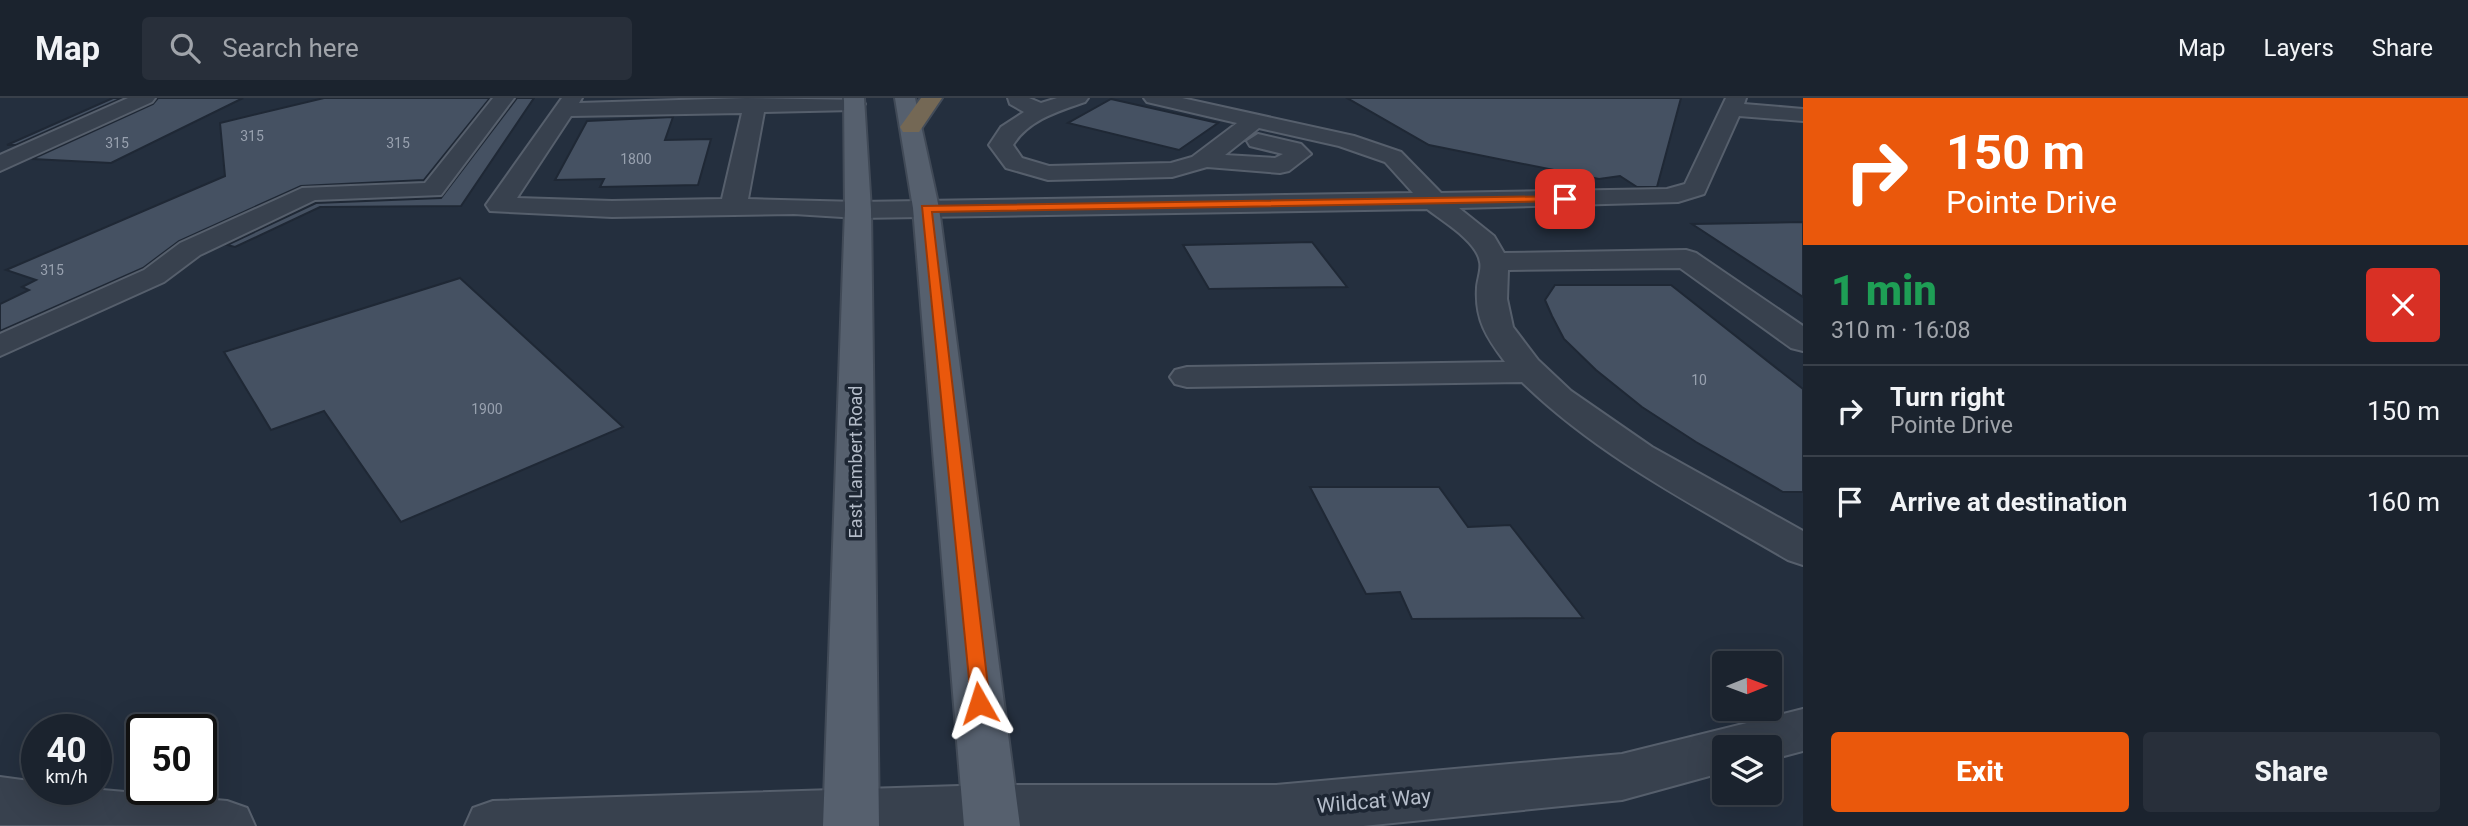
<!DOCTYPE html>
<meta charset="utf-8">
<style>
:root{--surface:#1b232e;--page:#282f3a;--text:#f1f3f6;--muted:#a0a4aa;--line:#39404a;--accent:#ea580c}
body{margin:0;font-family:Roboto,sans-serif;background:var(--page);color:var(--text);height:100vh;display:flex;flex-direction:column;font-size:26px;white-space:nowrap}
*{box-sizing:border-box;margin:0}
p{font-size:23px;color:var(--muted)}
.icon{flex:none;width:38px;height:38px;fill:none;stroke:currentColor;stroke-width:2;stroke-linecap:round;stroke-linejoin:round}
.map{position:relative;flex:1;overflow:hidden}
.sheet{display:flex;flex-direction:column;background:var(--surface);width:665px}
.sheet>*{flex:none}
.top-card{background:#ea580c;color:#fff;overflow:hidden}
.needle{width:46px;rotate:89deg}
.controls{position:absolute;left:1712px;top:553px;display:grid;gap:14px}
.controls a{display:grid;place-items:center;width:70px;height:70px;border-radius:7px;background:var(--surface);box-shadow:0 7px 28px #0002,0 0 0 2px var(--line);font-size:35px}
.speed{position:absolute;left:21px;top:616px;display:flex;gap:14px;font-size:35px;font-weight:700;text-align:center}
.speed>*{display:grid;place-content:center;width:91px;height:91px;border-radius:50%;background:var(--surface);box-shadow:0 7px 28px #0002,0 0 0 2px var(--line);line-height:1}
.speed small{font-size:18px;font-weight:400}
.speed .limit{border:4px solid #111;border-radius:10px;background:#fff;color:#111}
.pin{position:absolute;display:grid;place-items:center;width:60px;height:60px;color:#fff;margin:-30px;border-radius:14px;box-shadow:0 4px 10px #0006}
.me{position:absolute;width:77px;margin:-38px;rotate:354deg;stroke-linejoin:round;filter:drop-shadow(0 0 5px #0008)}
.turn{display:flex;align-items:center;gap:24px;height:147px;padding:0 28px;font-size:32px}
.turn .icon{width:91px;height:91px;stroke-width:2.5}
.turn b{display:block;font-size:49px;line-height:60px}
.round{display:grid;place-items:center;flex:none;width:74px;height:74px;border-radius:7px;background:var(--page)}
.headline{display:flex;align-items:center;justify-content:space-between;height:119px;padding:0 28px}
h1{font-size:42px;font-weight:800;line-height:52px;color:#1e9e55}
.button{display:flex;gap:14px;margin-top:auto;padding:14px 28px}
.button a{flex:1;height:80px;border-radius:7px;background:var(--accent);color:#fff;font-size:28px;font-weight:800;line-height:80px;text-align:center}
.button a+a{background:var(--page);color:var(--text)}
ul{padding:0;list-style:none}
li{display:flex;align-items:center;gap:21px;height:91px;padding:0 28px;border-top:2px solid var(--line)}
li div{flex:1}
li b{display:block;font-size:26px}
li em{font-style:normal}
header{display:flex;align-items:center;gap:42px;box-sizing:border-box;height:98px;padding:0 35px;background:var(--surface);border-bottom:2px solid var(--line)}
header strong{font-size:33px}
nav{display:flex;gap:38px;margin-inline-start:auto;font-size:24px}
.search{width:490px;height:63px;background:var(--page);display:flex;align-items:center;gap:18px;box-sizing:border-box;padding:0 24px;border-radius:7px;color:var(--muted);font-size:26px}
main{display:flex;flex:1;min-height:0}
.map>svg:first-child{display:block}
.building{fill:#455162;stroke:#1f2835;stroke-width:2}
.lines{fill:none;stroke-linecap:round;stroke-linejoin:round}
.minor-casing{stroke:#565f6c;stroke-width:4}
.major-casing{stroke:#414a57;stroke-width:4}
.highway-casing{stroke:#434c59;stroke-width:4}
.minor{fill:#38414e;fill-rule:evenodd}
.major{fill:#56606e;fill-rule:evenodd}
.highway{fill:#746855;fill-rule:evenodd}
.route{fill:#ea580c;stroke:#983908;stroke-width:2}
.labels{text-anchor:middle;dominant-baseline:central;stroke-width:7;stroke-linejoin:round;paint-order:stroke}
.number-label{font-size:14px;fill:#98a1af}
.street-label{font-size:18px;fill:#b4bcc9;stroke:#1d2633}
.near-street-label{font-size:21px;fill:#b4bcc9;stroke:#1d2633}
</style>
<header>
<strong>Map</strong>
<div class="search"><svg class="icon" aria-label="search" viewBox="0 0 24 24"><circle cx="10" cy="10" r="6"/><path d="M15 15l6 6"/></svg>Search here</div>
<nav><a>Map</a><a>Layers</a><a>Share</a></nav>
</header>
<main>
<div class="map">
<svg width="1803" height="728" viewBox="0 0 1803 728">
<rect width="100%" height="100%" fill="#242f3e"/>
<g class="building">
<path d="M 113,0 L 122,0 L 16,47 L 7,47 Z"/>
<path d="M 158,0 L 243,0 L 111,65 L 32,61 L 153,6 Z"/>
<path d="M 324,0 L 490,0 L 424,82 L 301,88 L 179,143 L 143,170 L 0,233 L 0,206 L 29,192 L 22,189 L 36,182 L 6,172 L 225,78 L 220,25 Z"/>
<path d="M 517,0 L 534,0 L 461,108 L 320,109 L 235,149 L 227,147 L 316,105 L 441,100 Z"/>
<path d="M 1347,0 L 1681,0 L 1657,89 L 1637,89 L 1620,78 L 1599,81 L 1429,47 Z"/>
<path d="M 1111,1 L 1218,25 L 1179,52 L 1068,25 Z"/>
<path d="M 673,19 L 665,42 L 711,41 L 698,87 L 600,89 L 604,81 L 555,82 L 587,23 Z"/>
<path d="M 1803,124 L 1803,199 L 1692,126 Z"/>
<path d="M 1312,144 L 1347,189 L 1209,191 L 1183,147 Z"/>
<path d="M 460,180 L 623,329 L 401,424 L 324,313 L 271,332 L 224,254 Z"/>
<path d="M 1555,187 L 1671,187 L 1803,291 L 1803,394 L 1783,394 L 1696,344 L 1642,309 L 1596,272 L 1564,241 L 1552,218 L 1545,202 Z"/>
<path d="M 1310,389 L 1439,389 L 1468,429 L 1510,427 L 1583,520 L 1412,521 L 1400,494 L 1366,496 Z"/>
</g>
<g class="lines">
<defs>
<g id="minor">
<path d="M 128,0 L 155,0 L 152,4 L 0,73 L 0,57 Z"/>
<path d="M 493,0 L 514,0 L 441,97 L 315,102 L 200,157 L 164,184 L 0,258 L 0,236 L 144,172 L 180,145 L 302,90 L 425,85 Z"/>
<path d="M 562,0 L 582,0 L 579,5 L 746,0 L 861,2 L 865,6 L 861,10 L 854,12 L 764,14 L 748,101 L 858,104 L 1413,95 L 1385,64 L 1339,48 L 1259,30 L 1225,57 L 1275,60 L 1283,56 L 1250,48 L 1247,43 L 1258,36 L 1301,46 L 1311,56 L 1289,73 L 1280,75 L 1207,69 L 1172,79 L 1048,82 L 1006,70 L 989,47 L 1001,29 L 1024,14 L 1010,6 L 1008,0 L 1029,0 L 1041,5 L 1057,0 L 1088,0 L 1085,4 C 1059,13 1028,22 1013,47 L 1022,60 L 1049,68 L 1171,65 L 1192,59 L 1237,25 L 1147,4 L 1144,0 L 1182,0 L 1354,38 L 1401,54 L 1441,95 L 1667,91 L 1685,86 L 1726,0 L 1746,0 L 1744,6 L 1803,11 L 1803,23 L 1739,18 L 1704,96 L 1678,104 L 1459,110 L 1494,138 L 1504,155 L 1686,152 L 1696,155 L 1803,228 L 1803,253 L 1791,250 L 1680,170 L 1508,172 L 1507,201 L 1513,229 L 1538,262 L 1571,293 L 1652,349 L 1803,433 L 1803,467 L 1788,462 C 1696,408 1599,359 1522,284 L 1187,289 L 1175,286 L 1170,279 L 1175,272 L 1187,269 L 1505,264 C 1487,240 1475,222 1477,190 C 1477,183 1482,171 1480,164 C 1477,143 1442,123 1427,111 L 858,120 L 794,116 L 612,119 L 490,113 L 486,107 ZM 742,15 L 722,101 L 612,103 L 517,100 L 571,18 Z"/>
<path d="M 1803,611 L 1803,653 L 1769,662 L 1769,649 L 1724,649 L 1724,674 L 1622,702 L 1363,728 L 465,728 L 473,710 L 493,703 L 991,687 L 1276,687 L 1622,656 Z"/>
<path d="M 0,679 L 37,684 L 37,691 L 91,691 L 227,703 L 247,710 L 255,728 L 0,727 Z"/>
</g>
<g id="major">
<path d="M 844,0 L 864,0 L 871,112 L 879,728 L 823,728 L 845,112 Z"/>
<path d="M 895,0 L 915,0 L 939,110 L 1020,728 L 964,728 L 913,110 Z"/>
</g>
<path id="highway" d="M 921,0 L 942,0 L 919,34 L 903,34 L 900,29 Z"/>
</defs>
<use href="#minor" class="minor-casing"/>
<use href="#major" class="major-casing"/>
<use href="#highway" class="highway-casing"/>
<use href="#minor" class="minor"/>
<use href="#major" class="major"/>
<use href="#highway" class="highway"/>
</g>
<path class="route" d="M 1565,98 L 1571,101 L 1569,103 L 932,114 L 990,605 L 987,611 L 972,611 L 922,108 Z"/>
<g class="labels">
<g class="number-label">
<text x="252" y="38">315</text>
<text x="117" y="45">315</text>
<text x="398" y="45">315</text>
<text x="636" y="61">1800</text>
<text x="52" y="172">315</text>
<text x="1699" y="282">10</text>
<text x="487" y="311">1900</text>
</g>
<g class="street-label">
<text transform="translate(855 364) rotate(-90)">East Lambert Road</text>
</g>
<g class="near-street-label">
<text transform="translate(1374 703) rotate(-5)">Wildcat Way</text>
</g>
</g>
</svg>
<div class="controls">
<a><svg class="needle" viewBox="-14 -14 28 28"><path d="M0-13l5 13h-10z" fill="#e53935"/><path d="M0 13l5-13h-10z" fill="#a0a4aa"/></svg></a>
<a><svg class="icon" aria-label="layers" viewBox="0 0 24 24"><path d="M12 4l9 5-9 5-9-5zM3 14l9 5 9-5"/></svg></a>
</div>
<div class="speed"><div>40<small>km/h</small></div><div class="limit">50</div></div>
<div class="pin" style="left:1565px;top:101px;background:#d93025"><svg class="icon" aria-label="arrive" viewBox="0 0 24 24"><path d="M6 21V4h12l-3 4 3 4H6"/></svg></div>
<svg class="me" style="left:979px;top:605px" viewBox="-20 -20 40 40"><path d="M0-17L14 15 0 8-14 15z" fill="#ea580c" stroke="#fff" stroke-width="4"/></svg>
</div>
<section class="sheet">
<div class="top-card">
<div class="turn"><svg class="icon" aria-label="right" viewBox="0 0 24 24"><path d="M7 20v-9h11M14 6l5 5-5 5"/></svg><div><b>150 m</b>Pointe Drive</div></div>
</div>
<div class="headline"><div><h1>1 min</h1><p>310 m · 16:08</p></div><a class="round" style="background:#d93025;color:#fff"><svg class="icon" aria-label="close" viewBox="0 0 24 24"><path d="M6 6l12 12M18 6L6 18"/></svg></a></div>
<ul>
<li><svg class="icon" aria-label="right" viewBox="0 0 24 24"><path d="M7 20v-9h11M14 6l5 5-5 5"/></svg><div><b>Turn right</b><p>Pointe Drive</p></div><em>150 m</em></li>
<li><svg class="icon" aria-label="arrive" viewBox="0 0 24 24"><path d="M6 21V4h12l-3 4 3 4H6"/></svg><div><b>Arrive at destination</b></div><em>160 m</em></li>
</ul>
<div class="button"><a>Exit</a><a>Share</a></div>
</section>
</main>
